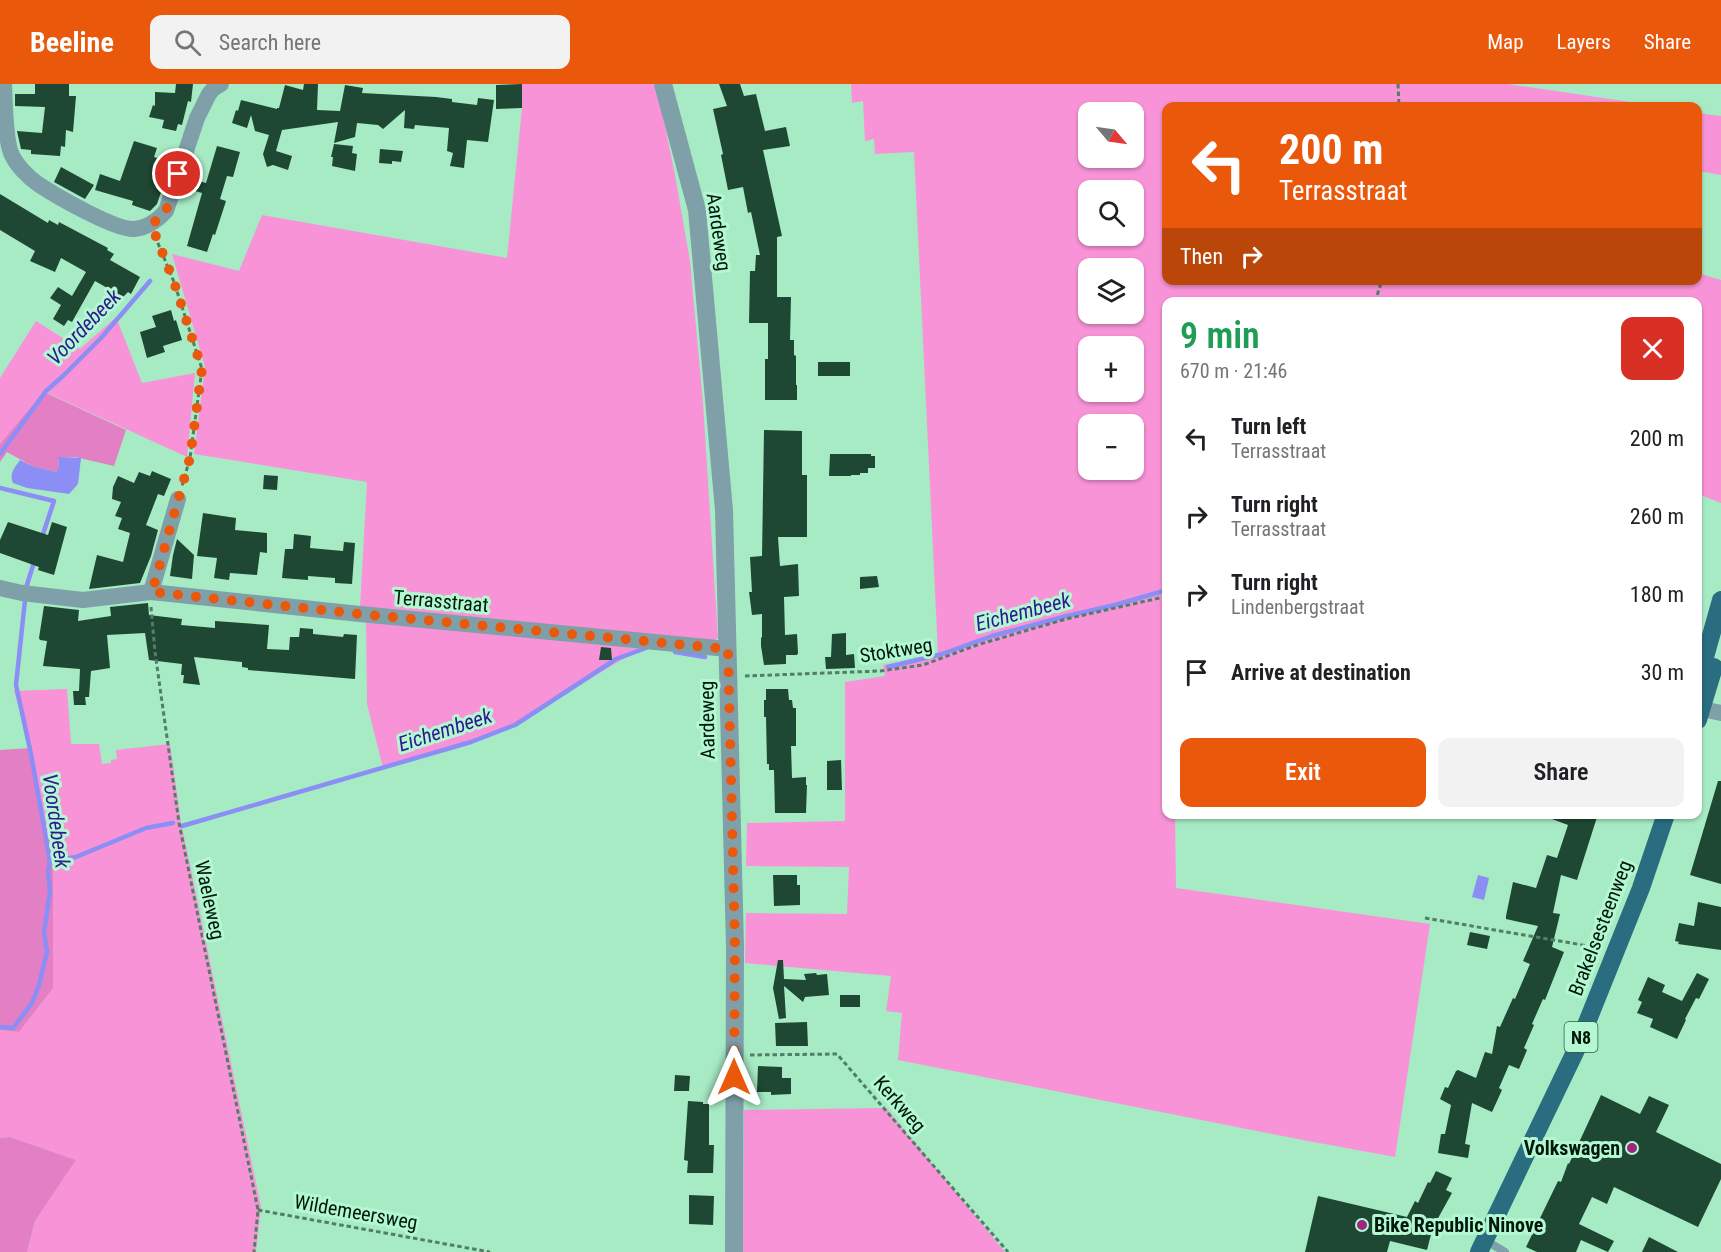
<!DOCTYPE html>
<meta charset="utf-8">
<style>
:root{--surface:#fff;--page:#f2f2f2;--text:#202124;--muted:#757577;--accent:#ea580c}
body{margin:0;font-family:"Roboto Condensed",sans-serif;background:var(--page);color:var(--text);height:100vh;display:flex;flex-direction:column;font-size:22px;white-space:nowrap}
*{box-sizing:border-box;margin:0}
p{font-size:20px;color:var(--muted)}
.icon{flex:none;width:33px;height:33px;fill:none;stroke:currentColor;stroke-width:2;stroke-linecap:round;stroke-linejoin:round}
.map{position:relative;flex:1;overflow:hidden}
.drawer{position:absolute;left:1162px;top:213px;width:540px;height:522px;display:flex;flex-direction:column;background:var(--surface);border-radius:12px;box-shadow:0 2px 4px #0004}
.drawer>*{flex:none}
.hud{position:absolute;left:1162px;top:18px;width:540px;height:183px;border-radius:12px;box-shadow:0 2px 4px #0004;background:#ea580c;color:#fff;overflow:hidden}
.needle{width:39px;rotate:119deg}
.controls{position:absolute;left:1078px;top:18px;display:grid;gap:12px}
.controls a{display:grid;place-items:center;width:66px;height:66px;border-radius:12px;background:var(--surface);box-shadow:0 2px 4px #0004;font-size:30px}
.pin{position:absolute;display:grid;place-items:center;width:51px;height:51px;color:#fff;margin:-26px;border:3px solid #fff;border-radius:50%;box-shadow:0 2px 6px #0007}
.me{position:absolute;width:66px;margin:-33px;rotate:0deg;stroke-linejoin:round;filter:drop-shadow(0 0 4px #0008)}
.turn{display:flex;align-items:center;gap:21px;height:126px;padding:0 18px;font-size:27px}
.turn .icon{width:78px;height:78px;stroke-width:2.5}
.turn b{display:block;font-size:42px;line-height:51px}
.then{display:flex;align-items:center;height:57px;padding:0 18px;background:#0003;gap:12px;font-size:22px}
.round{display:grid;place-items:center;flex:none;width:63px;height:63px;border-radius:12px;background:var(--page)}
.head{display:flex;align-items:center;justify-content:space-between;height:102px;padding:0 18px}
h1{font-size:36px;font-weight:600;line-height:45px;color:#1e9e55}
.cta{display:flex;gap:12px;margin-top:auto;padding:12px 18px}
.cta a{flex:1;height:69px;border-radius:12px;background:var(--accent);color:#fff;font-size:24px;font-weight:600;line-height:69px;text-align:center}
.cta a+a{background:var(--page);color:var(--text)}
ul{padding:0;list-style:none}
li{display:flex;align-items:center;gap:18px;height:78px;padding:0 18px}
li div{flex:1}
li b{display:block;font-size:22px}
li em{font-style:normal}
header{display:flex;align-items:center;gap:36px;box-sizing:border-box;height:84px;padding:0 30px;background:var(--accent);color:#fff}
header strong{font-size:28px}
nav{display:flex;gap:33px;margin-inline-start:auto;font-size:21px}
.search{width:420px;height:54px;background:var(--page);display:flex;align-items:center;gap:15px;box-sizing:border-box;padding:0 21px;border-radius:12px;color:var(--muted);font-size:22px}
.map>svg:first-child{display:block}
.green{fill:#f893d8;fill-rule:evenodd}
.forest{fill:#e37fc4}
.water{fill:#8a8ef5}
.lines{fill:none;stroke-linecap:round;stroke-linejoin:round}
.stream{stroke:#8a8ef5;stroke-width:4.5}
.building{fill:#1e4833}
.path{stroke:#517f66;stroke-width:3;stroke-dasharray:4.5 3;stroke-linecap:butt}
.service{stroke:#7f9fa9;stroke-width:8}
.minor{stroke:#7f9fa9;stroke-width:16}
.tertiary{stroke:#7f9fa9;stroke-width:18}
.primary{stroke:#2a6d80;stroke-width:18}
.route{stroke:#ea580c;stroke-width:10;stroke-dasharray:0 18}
.poi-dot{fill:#9d2680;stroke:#b4f8d2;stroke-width:2}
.labels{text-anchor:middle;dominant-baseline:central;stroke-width:6;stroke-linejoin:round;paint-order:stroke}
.shield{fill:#b4f8d2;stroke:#365c47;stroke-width:1.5}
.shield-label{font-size:18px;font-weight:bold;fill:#00190c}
.street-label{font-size:20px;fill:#00190c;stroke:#b4f8d2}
.poi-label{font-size:20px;font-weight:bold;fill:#00190c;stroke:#b4f8d2;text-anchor:end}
.water-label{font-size:21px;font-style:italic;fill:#2f1890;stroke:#b4f8d2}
</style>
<header>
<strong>Beeline</strong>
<div class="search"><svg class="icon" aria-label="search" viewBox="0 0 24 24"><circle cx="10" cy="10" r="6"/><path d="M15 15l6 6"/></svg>Search here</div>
<nav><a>Map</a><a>Layers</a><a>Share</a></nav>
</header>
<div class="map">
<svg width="1721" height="1168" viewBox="0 0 1721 1168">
<rect width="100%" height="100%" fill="#a7ebc5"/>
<g class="green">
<path d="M 522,0 L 653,0 L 658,8 L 675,91 L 690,177 L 703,319 L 718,554 L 712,558 L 360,523 L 367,398 L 194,370 L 205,283 L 172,170 L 239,187 L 262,131 L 507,174 L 522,24 Z"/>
<path d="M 851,0 L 1508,0 L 1657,22 L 1167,22 L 1167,196 L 1698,196 L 1698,189 L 1721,196 L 1721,419 L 1698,410 L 1698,218 L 1167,218 L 1167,730 L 1175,731 L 1176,804 L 1430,840 L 1395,1073 L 1303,1056 L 898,976 L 902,929 L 886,927 L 891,892 L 745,879 L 746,829 L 847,830 L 849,783 L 746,782 L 747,739 L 845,737 L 845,598 L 885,592 L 883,581 L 938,570 L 914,68 L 875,70 L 874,55 L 865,57 L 863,17 L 852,19 ZM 1089,28 L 1134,28 L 1134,74 L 1089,74 ZM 1089,106 L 1134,106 L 1134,152 L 1089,152 ZM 1089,184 L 1134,184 L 1134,230 L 1089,230 ZM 1089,262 L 1134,262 L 1134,308 L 1089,308 ZM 1089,340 L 1134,340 L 1134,386 L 1089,386 Z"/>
<path d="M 1698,29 L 1721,32 L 1721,91 L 1698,87 Z"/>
<path d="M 116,233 L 142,299 L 195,289 L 187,373 L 45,308 L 0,360 L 0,294 L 36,237 L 80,265 Z"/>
<path d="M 366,534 L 642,565 L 616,579 L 515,641 L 471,658 L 383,684 L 367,620 Z"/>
<path d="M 67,605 L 71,660 L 99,660 L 102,680 L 111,679 L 111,676 L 117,675 L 116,666 L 170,660 L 181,738 L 261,1123 L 256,1168 L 27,1168 L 35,1137 L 76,1076 L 10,1053 L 0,1054 L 0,946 L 19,948 L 53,903 L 53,777 L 31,664 L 14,607 Z"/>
<path d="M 886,1024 L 1005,1168 L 743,1168 L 744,1026 Z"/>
</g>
<g class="forest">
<path d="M 44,308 L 126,346 L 114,382 L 75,373 L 58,374 L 59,383 L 56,388 L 32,382 L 7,368 L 0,378 L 0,360 Z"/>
<path d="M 31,664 L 53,777 L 53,904 L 19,948 L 0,946 L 0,666 Z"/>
<path d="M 10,1053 L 76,1076 L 35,1137 L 27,1168 L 0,1168 L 0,1054 Z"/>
</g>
<g class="water">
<path d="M 58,373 L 81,374 L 78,400 L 69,410 L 27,404 L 13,399 C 9,390 14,384 20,376 L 32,382 L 56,388 L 59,383 Z"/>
<path d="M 1478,791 L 1489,794 L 1484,816 L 1472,813 Z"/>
</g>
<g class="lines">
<g class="stream">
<path d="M 0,370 L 46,307 L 64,291 L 101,254 L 150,197"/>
<path d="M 0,404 L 54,417 L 42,453"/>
<path d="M 1698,407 L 1700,408"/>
<path d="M 26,504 L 35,475"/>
<path d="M 675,568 L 705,573"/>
<path d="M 888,583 L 942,570 L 992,552 L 1063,533 L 1115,521 L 1167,506"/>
<path d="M 182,742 L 471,658 L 515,641 L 616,575 L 646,564"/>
<path d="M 50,777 L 76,773 L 146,744 L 173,739"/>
<path d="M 0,943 L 13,944 L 32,919 L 39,901 L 47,868 L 44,848 L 50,807 L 48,789 L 50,777 L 31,670 L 16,601 L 25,516"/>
</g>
</g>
<g class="building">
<path d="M 35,0 L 69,0 L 69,12 L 76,12 L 73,48 L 66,46 L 65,63 L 61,62 L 60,72 L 31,70 L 31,66 L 21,65 L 17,47 L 42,49 L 45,23 L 15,22 L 15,10 L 35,10 Z"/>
<path d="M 176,0 L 193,0 L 191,18 L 188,17 L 182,41 L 178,40 L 176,47 L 162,44 L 164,36 L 149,33 L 153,21 L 155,22 L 155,8 L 175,9 Z"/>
<path d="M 304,0 L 318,0 L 317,26 L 340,27 L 345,1 L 363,4 L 362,9 L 436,13 L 452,15 L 452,18 L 477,21 L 478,14 L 494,16 L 488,58 L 467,56 L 464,84 L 450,82 L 453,69 L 447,67 L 449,44 L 415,41 L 414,45 L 404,44 L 405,26 L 383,45 L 378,41 L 357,39 L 355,53 L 334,59 L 338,38 L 282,46 L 276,67 L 292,72 L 288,86 L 273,81 L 267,83 L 263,70 L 269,51 L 255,47 L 251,31 L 247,44 L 232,39 L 236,26 L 238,27 L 241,16 L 277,25 L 277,24 L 279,24 L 285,1 L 303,6 Z"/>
<path d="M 522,0 L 522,24 L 496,25 L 496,1 Z"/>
<path d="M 719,0 L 740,0 L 744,12 L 756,10 L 765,47 L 786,43 L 790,62 L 763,66 L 782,152 L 777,153 L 777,213 L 791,213 L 790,256 L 794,256 L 794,271 L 796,272 L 796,301 L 797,301 L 797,316 L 765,316 L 765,275 L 768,275 L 768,239 L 749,239 L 750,187 L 755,187 L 756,171 L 760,171 L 751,128 L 748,129 L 743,103 L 728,106 L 721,71 L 723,70 L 713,25 L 727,22 Z"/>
<path d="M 134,57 L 157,64 L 154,73 L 171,79 L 157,120 L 150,127 L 132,121 L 133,117 L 95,106 L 100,90 L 120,97 Z"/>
<path d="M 334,60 L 353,62 L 352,69 L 357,70 L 355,87 L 332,82 L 333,73 L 331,73 Z"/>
<path d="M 217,62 L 240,68 L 233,93 L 227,92 L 220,115 L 226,117 L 215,151 L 213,150 L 207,168 L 187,162 L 202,109 L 185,104 L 188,94 L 206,99 Z"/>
<path d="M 380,65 L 403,67 L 401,78 L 392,77 L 392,80 L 379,79 Z"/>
<path d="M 61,83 L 94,101 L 85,115 L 54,98 Z"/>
<path d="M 0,110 L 48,139 L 49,136 L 58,141 L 59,138 L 108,164 L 107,166 L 114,170 L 110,176 L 140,193 L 131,210 L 128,208 L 123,213 L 95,197 L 72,238 L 68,236 L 64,242 L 53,235 L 61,221 L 50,214 L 58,203 L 72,212 L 86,188 L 61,174 L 55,188 L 30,177 L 35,167 L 0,146 Z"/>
<path d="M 171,226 L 174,237 L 176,236 L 182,256 L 163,262 L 165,268 L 147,274 L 140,248 L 156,243 L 152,232 Z"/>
<rect x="818" y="278" width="32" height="14"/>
<path d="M 764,346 L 802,347 L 802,391 L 807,391 L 807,453 L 778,453 L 780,482 L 798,480 L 799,512 L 784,513 L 785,551 L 797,550 L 798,569 L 797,571 L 786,571 L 786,580 L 764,581 L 761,562 L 761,554 L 762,553 L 762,530 L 752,531 L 749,508 L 752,508 L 750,473 L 762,472 Z"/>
<path d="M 830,370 L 871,370 L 871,372 L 875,372 L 875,384 L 868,384 L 868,389 L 860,389 L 860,391 L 851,391 L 851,392 L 829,392 Z"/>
<path d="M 152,387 L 171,395 L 164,412 L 158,410 L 146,441 L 158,446 L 151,472 L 140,499 L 89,505 L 97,471 L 123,478 L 130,449 L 118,445 L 122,434 L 115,432 L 121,418 L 112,415 L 113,403 L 118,392 L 134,399 L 139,388 L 150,392 Z"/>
<path d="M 264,391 L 278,392 L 277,406 L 263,405 Z"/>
<path d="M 203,429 L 236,434 L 235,446 L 267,449 L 267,469 L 260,468 L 257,491 L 230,489 L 229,496 L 214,494 L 217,474 L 197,472 Z"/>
<path d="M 8,438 L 48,451 L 52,438 L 67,443 L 54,491 L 38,486 L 39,483 L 0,469 L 0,456 Z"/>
<path d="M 294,450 L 311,452 L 310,464 L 343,467 L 344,458 L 355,459 L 352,500 L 335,499 L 335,494 L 308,492 L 308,496 L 282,494 L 285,465 L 293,465 Z"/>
<path d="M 177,455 L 194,471 L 192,495 L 170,492 L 173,471 Z"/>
<path d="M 877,492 L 879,503 L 860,505 L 860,493 Z"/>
<path d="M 148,519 L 149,531 L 182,535 L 181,541 L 215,544 L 215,537 L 269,541 L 267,565 L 289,566 L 290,553 L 299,553 L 300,544 L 313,545 L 313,550 L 343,553 L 344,550 L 357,551 L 355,595 L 248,586 L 248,584 L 242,583 L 242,578 L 194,573 L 200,601 L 183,599 L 184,591 L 181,591 L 182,580 L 149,576 L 145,549 L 107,551 L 110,584 L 91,587 L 89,613 L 85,613 L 86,621 L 74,621 L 73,607 L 79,607 L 80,585 L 43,582 L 47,557 L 40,556 L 39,554 L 44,522 L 79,526 L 78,537 L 111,532 L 110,523 Z"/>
<path d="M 846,549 L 846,571 L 854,570 L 855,584 L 826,585 L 825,573 L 831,573 L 832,550 Z"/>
<path d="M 601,563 L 611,564 L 612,576 L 599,576 Z"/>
<path d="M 766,605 L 788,605 L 789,616 L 792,616 L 793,624 L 796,624 L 796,662 L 791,662 L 792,694 L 806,693 L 806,701 L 807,701 L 806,729 L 775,729 L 774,686 L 769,686 L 769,680 L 767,680 L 766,633 L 764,633 L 764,616 L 766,616 Z"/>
<path d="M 841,676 L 842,706 L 827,706 L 827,677 Z"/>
<path d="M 1718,697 L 1721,697 L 1721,800 L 1690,791 Z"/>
<path d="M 1544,730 L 1598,730 L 1577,796 L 1561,791 L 1553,829 L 1560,830 L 1552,863 L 1564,868 L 1545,916 L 1543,915 L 1532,940 L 1534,941 L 1524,964 L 1527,966 L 1519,985 L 1509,981 L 1499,1004 L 1502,1006 L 1492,1028 L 1472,1019 L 1465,1060 L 1470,1061 L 1468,1074 L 1438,1069 L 1441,1050 L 1445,1050 L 1451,1021 L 1440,1015 L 1445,1003 L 1448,1004 L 1456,987 L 1458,986 L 1476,994 L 1485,968 L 1492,970 L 1497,942 L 1500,943 L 1513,914 L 1515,915 L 1530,880 L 1523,877 L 1538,842 L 1506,835 L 1506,832 L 1513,798 L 1536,804 L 1547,771 L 1557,774 L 1568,741 L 1544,732 Z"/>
<path d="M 773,791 L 797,791 L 797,801 L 800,801 L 800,821 L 774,822 Z"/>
<path d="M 1698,818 L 1721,823 L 1721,866 L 1678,860 L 1679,858 L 1675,857 L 1679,839 L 1694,842 Z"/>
<path d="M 1470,848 L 1490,852 L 1487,865 L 1467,861 Z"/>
<path d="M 778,876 L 783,876 L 784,895 L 806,896 L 804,890 L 816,889 L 817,891 L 827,890 L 829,911 L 805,913 L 803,918 L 784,902 L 786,934 L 779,935 L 773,904 Z"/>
<path d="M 1697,889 L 1709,895 L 1699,915 L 1696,914 L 1685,935 L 1686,936 L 1677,955 L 1650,943 L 1653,935 L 1637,929 L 1642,918 L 1638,916 L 1648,893 L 1665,901 L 1662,908 L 1682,917 Z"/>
<rect x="840" y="911" width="20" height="12"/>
<path d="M 807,938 L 808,962 L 776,962 L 775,939 Z"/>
<path d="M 758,982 L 782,983 L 782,994 L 791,994 L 791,1010 L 771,1011 L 771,1008 L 757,1008 Z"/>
<path d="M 675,991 L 690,992 L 689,1007 L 674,1007 Z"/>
<path d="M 1601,1011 L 1640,1030 L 1649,1012 L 1669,1021 L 1656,1048 L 1721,1080 L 1721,1095 L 1698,1143 L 1614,1103 L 1607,1120 L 1592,1113 L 1579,1140 L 1614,1157 L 1608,1168 L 1581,1156 L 1576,1168 L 1537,1168 L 1526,1163 L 1558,1097 L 1561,1098 L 1568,1079 L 1569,1080 Z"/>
<path d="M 688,1017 L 703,1018 L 703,1020 L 709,1020 L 709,1061 L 714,1061 L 713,1089 L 687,1089 L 688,1077 L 684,1076 Z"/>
<path d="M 1436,1087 L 1452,1094 L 1446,1106 L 1452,1109 L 1437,1136 L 1435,1135 L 1427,1166 L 1390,1157 L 1387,1168 L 1305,1168 L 1318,1112 L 1407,1133 L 1415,1117 L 1418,1119 L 1428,1098 L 1430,1099 Z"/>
<path d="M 689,1111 L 714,1112 L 713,1141 L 689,1140 Z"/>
<path d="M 1649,1153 L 1678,1168 L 1642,1168 Z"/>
</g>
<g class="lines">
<g class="path">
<path d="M 1398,0 L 1399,22"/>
<path d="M 155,152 L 174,198 L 202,285 L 190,374 L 182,402"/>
<path d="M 1375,218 L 1382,196"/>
<path d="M 151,523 L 155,568 L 179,739 L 258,1126 L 254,1168"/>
<path d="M 745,592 L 880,587 L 923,581 L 977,561 L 1066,535 L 1164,513 L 1167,511"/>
<path d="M 1425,834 L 1600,864"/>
<path d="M 750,971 L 837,970 L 1008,1168"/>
<path d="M 258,1126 L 490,1168"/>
</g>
<path class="service" d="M 1485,1156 L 1505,1168"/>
<g class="minor">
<path d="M 4,0 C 5,18 5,54 11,69 C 16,81 28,93 38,100 C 56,112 115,146 134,145 C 146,144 158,136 166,127 L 197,34 L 209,10 L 214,4 L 221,0"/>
<path d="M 0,504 L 22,509 L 83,516 L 151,508 L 360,530 L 728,565"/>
<path d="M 151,508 L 178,415"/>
<path d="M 1702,625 L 1721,629"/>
</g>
<path class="tertiary" d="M 663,0 L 697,126 L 724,426 L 735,863 L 734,1168"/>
<g class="primary">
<path d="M 1698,598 L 1721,516"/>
<path d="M 1698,636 L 1714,583"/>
<path d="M 1479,1168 L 1576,966 L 1641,804 L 1666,730"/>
</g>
</g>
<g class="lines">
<path class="route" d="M 178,90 L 166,127 L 159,135 L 151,140 L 174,198 L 202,285 L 190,374 L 152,508 L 360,530 L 728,565 L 735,863 L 734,993"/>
</g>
<g class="poi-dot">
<circle cx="1632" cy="1064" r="6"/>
<circle cx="1362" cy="1141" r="6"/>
</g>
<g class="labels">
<rect class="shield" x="1564.5" y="938" width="33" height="30" rx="4.5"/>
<g class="shield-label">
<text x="1581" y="953">N8</text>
</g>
<g class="street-label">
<text transform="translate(719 148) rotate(82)">Aardeweg</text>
<text transform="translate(441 517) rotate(5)">Terrasstraat</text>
<text transform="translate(896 566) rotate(-9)">Stoktweg</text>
<text transform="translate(707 636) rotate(-91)">Aardeweg</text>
<text transform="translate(210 816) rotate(78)">Waeleweg</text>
<text transform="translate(1600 844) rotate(-69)">Brakelsesteenweg</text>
<text transform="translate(900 1020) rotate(49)">Kerkweg</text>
<text transform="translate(356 1128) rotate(10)">Wildemeersweg</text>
</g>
<g class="poi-label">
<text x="1620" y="1064">Volkswagen</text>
<text x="1374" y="1141" text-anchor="start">Bike Republic Ninove</text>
</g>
<g class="water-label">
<text transform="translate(84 243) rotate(-46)">Voordebeek</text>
<text transform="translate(1023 528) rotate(-15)">Eichembeek</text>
<text transform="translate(445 646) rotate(-18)">Eichembeek</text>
<text transform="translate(56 737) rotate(82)">Voordebeek</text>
</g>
</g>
</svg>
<div class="controls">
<a><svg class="needle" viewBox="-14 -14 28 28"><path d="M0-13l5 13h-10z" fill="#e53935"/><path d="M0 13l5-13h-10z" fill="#757577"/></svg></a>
<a><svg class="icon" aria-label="search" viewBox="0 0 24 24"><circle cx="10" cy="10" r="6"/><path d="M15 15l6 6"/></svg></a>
<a><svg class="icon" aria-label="layers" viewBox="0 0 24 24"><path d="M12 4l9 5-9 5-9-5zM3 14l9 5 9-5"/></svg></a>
<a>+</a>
<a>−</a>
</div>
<div class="pin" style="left:178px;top:90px;background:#d93025"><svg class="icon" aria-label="arrive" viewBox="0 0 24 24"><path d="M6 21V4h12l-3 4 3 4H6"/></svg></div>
<svg class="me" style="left:734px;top:993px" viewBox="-20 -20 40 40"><path d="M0-17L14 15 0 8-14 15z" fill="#ea580c" stroke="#fff" stroke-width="4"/></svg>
<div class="hud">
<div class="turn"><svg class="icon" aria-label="left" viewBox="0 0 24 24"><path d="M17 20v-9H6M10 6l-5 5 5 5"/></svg><div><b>200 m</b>Terrasstraat</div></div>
<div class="then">Then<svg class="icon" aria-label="right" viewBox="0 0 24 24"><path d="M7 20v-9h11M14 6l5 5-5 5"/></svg></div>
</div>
<section class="drawer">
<div class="head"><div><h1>9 min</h1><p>670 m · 21:46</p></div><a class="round" style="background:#d93025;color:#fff"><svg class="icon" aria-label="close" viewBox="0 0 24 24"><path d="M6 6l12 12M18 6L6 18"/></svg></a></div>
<ul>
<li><svg class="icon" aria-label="left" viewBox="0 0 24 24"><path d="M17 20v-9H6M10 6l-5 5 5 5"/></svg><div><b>Turn left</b><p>Terrasstraat</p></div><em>200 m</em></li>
<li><svg class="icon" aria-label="right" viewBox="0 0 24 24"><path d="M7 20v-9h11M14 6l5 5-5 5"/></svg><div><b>Turn right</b><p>Terrasstraat</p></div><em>260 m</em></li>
<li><svg class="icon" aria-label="right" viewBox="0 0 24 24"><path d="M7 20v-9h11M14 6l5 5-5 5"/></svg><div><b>Turn right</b><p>Lindenbergstraat</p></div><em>180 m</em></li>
<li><svg class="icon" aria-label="arrive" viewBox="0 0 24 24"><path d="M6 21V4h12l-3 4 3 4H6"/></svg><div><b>Arrive at destination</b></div><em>30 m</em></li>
</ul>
<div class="cta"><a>Exit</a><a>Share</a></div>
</section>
</div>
